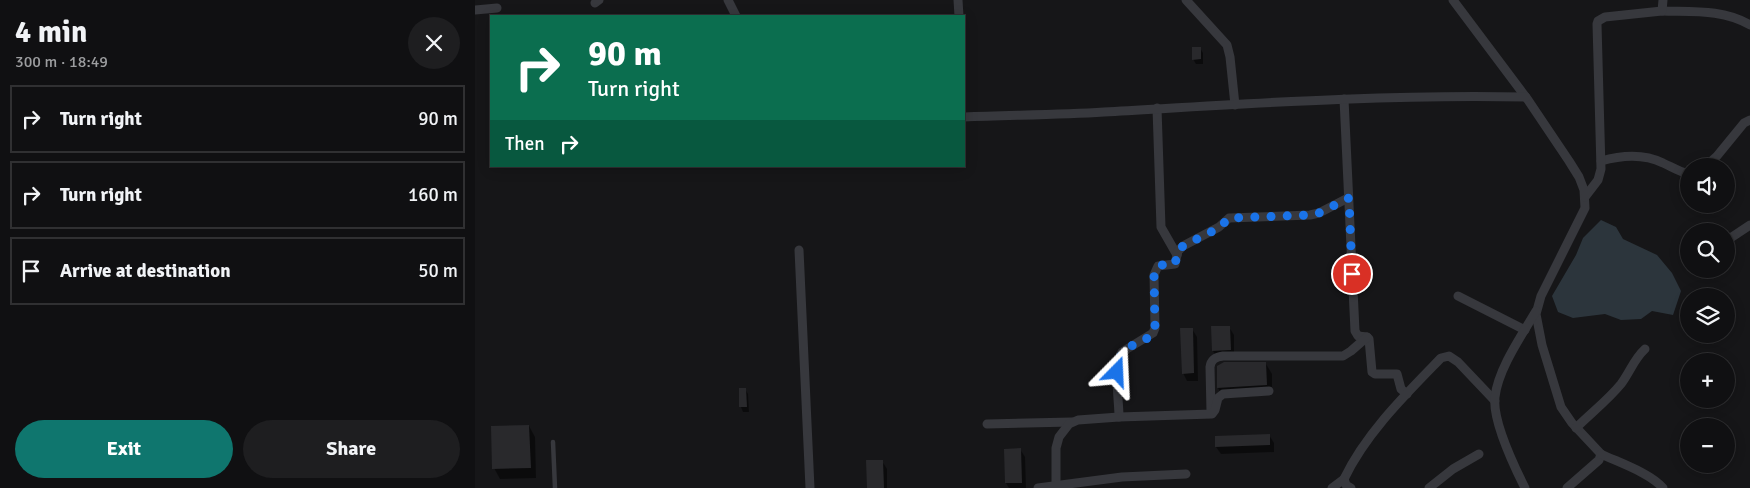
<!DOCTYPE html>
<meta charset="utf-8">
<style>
:root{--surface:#101012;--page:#1e1e20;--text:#f1f3f6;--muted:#9c9d9f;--line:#303032;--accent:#0f766e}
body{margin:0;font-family:Signika,sans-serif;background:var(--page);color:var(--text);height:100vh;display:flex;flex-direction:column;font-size:19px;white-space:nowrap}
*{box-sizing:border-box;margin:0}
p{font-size:16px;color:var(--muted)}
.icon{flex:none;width:28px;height:28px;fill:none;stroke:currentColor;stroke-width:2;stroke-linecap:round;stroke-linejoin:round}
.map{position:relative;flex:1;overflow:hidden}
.side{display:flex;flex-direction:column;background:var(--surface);width:475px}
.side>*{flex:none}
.banner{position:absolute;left:15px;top:15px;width:475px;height:152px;border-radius:0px;box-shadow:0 2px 12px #0003,0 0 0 1px var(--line);background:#0b6e4f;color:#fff;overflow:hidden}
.buttons{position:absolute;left:1205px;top:158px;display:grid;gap:10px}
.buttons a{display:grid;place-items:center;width:55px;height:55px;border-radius:50%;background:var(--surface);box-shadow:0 2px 12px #0003,0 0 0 1px var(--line);font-size:25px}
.pin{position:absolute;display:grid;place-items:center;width:42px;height:42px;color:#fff;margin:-21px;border:2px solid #fff;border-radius:50%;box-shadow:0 1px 5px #0007}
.me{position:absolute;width:55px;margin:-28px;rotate:21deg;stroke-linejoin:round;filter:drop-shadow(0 0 4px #0008)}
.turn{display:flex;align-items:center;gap:18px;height:105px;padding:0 15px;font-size:22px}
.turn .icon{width:65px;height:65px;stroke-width:2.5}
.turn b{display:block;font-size:35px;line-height:42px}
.then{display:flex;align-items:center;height:48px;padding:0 15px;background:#0003;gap:10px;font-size:19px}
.round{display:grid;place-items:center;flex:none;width:52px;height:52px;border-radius:26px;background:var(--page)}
.overview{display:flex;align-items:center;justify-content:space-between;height:85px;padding:0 15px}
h1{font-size:30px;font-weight:800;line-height:38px}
.primary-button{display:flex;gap:10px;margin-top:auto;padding:10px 15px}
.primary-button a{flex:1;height:58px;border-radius:30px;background:var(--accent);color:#fff;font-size:20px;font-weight:800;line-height:58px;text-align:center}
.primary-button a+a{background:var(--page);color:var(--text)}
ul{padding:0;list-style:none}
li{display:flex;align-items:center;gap:15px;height:68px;margin:0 10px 8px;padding:0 5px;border:2px solid var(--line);border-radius:0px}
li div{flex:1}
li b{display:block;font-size:19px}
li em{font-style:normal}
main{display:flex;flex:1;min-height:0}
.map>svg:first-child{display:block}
.water{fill:#2c353c}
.shadow{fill:#0007}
.building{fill:#29292c}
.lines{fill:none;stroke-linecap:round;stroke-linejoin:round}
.service{stroke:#37383d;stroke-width:4.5}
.minor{stroke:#37383d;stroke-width:9}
.route{stroke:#1a73e8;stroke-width:9;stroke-dasharray:0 16.2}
</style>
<main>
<section class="side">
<div class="overview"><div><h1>4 min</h1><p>300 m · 18:49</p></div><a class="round"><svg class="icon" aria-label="close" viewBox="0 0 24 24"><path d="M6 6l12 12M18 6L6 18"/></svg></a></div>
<ul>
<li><svg class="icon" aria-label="right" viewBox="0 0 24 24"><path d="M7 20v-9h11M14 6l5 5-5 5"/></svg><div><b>Turn right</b></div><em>90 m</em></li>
<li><svg class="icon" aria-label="right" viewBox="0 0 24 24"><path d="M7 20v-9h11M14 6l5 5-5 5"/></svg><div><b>Turn right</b></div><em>160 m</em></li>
<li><svg class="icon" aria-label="arrive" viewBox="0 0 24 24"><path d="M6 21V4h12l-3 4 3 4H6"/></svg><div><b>Arrive at destination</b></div><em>50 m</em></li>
</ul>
<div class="primary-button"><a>Exit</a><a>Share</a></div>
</section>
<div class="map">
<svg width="1275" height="488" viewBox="0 0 1275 488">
<rect width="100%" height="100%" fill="#161618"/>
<path class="water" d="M 1126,220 L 1141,227 L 1148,239 L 1182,255 L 1197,273 L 1206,291 L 1198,315 L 1177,311 L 1166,319 L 1146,320 L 1130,314 L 1098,318 L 1083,312 L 1077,296 L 1101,255 L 1108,238 Z"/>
<g class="shadow">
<path d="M 725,48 L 728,53 L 728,64 L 721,64 L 718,59 Z"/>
<path d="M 754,327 L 759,335 L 759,357 L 743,359 L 738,351 L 737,328 Z"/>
<path d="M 717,329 L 722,337 L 723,381 L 712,381 L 708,373 Z"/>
<path d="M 791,364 L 797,374 L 797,395 L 749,398 L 743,388 Z"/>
<path d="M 270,389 L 273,394 L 274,412 L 268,412 L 266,407 Z"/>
<path d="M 54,426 L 60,437 L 61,478 L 25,479 L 19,468 Z"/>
<path d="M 794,435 L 799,443 L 799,452 L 746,454 L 741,447 Z"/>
<path d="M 545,449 L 550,457 L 551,488 L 534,488 L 531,483 L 530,450 Z"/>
<path d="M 407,461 L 412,469 L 412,488 L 393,488 Z"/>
</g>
<g class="building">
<path d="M 717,47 L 726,47 L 726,59 L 717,60 Z"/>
<path d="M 736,326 L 755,326 L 756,350 L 737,351 Z"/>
<path d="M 705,328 L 718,328 L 719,373 L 707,374 Z"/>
<path d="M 749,362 L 791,362 L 792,385 L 742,388 L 742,366 Z"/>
<path d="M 264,388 L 271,388 L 272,407 L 264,407 Z"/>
<path d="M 54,425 L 56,468 L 17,469 L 16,426 Z"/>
<path d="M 795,434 L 795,445 L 740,447 L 740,436 Z"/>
<path d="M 546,448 L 547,483 L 530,483 L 529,449 Z"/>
<path d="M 391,460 L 408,460 L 409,488 L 392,488 Z"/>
</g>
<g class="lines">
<path class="service" d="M 78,442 L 80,488"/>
<g class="minor">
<path d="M 253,0 L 261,16"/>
<path d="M 483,0 L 484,16"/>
<path d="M 711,0 L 752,45 L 755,57 L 760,105"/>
<path d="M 978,0 L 1053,100 L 1094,161 L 1104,177 L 1109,190 L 1110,208 L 1066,296 L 1061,314 L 1067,345 L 1086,407 L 1097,423 L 1126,454 L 1124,460 L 1092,488"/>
<path d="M 120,3 L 124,0"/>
<path d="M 0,10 L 22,8"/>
<path d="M 1187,11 C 1217,12 1248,9 1275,25"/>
<path d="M 869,99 L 880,331 L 883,336 L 892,337 L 894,339 L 897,372 L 900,374 L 922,374 L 926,389 L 932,394"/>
<path d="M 682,108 L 686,227 L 702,255"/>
<path d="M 489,117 C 536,115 582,115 629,112 C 770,104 910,94 1051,97"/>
<path d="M 1126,161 C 1147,155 1168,153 1188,163 C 1197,167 1204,172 1214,174"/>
<path d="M 1231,166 L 1242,156 L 1269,123 L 1275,120"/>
<path d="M 1110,197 L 1123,180 L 1126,169 L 1122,24 L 1123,21 L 1130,17 L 1187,11 L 1188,0"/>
<path d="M 1251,241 L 1275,225"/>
<path d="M 324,250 L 335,488"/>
<path d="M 983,296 L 1050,330"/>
<path d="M 736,412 L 735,367 C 736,359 741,357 748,356 L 868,356 L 876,351 L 892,337"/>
<path d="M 644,417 C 644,400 638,365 647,352 L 678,333 L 680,328 L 679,275 L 683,266 L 700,264 L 703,251 L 708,246 L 744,227 L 754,218 L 835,215 L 844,213 L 873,198"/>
<path d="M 512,424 L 597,422"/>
<path d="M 1101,428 C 1116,413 1133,400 1146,384 C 1155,372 1159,359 1170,349"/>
<path d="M 1126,454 C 1145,463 1175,473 1188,488"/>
<path d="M 581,487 L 581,448 L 584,437 L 594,424 L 603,420 L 644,417 L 737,414 L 740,410 L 743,398 L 748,394 L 794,391"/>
<path d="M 563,488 L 647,477 L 711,474"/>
<path d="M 857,488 L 869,479"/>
<path d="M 876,488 L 871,485 L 869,479 C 891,433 931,394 966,358 L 974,356 L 983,362 L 1020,401"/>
<path d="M 954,488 L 978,469 L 1004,454"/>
<path d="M 1050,488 C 1039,466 1017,421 1020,397 C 1023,369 1047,335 1061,311"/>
</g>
</g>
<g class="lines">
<path class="route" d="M 642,372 C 644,336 670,351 680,328 L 679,275 L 681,268 C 686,262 693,267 700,264 L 703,251 L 708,246 L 744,228 L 754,218 L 835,215 L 844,213 L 874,198 L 877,274"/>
</g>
</svg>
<div class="buttons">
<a><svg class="icon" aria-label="sound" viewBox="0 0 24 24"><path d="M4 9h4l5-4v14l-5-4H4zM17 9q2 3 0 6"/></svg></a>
<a><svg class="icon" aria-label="search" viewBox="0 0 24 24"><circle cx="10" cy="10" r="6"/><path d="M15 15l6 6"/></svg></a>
<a><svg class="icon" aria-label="layers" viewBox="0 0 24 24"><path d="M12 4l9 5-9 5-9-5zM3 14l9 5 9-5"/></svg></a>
<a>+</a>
<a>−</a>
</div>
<div class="pin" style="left:877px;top:274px;background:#d93025"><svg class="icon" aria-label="arrive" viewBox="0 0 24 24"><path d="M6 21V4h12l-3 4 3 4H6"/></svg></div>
<svg class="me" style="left:642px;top:372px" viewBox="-20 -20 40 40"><path d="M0-17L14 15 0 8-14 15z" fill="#1a73e8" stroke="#fff" stroke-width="4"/></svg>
<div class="banner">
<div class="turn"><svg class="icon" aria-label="right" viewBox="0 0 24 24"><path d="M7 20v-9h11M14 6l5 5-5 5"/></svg><div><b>90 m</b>Turn right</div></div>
<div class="then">Then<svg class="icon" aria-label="right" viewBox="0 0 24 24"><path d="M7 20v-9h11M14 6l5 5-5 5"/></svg></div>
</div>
</div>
</main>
